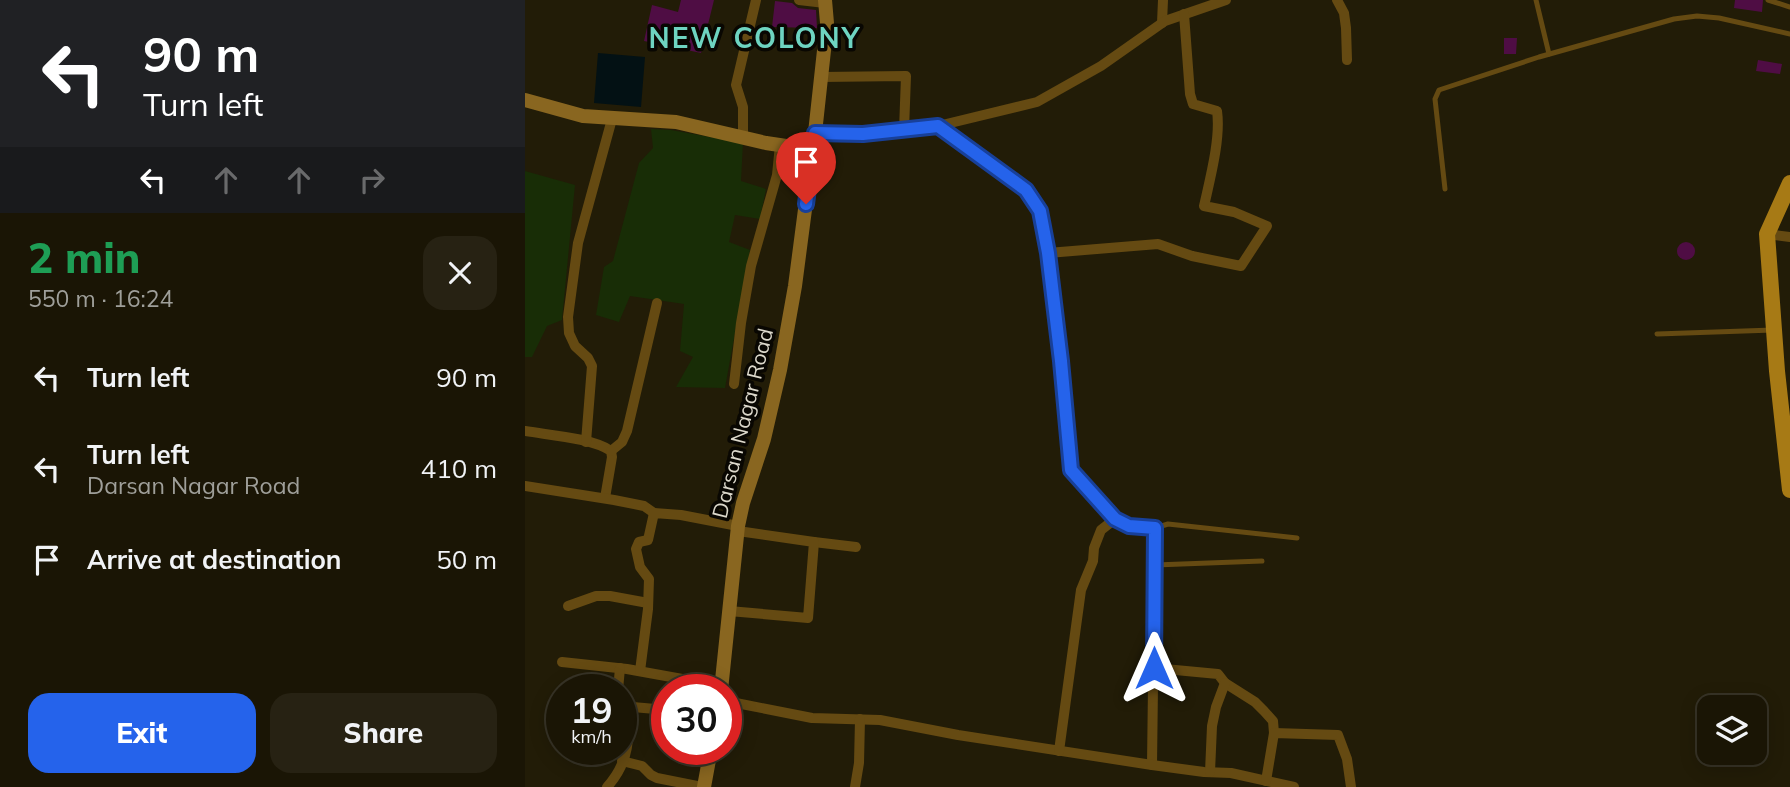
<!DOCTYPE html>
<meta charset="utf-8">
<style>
:root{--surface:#1a1505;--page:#272213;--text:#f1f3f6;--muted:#9f9f9a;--line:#383427;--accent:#2563eb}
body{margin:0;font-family:Mulish,sans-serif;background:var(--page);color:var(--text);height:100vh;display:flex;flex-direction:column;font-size:26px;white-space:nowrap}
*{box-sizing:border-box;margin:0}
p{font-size:23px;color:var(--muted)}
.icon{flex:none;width:38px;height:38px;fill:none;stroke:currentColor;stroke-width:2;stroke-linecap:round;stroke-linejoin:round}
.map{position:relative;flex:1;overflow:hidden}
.details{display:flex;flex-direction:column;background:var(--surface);width:525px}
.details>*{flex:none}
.hud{background:#202124;color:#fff;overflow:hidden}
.fabs{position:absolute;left:1172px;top:695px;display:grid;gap:14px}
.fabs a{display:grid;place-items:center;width:70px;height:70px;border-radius:14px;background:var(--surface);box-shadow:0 4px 18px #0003,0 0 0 2px var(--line);font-size:35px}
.speed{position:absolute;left:21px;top:674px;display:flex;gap:14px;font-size:35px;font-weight:700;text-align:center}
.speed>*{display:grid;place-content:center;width:91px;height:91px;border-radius:50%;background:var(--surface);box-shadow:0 4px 18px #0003,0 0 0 2px var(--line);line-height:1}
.speed small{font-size:18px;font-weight:400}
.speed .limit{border:10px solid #d22;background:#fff;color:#111}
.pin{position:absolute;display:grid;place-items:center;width:60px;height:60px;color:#fff;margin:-72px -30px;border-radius:50% 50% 50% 0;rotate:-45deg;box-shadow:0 0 7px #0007}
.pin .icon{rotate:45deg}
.me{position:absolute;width:77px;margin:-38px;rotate:0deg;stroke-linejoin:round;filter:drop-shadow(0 0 5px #0008)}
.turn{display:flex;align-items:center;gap:24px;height:147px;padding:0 28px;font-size:32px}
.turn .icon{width:91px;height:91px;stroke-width:2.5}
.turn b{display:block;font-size:49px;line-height:60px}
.lanes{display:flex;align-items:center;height:66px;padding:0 28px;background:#0003;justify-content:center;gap:35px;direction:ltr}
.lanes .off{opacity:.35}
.round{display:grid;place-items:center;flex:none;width:74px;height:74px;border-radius:21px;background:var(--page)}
.headline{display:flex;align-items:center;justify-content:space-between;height:119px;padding:0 28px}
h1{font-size:42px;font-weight:800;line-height:52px;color:#1e9e55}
.button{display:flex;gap:14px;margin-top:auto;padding:14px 28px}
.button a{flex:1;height:80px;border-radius:21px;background:var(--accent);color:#fff;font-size:28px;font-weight:800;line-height:80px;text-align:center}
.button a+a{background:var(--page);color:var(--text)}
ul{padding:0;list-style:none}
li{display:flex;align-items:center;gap:21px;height:91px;padding:0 28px}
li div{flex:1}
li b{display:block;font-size:26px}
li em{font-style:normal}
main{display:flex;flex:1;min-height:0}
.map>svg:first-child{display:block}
.green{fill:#182d06}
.water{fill:#031114}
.building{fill:#4f0d44}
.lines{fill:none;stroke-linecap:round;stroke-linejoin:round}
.lane{stroke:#654a12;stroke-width:5}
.street{stroke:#654a12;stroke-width:10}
.secondary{stroke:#896620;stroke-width:14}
.primary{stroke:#a77a15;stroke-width:16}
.route-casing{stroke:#184099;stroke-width:18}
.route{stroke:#2563eb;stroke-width:12}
.labels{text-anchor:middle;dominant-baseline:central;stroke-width:7;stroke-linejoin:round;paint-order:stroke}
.street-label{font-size:21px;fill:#dcd8cb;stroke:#090702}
.district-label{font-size:28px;font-weight:bold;letter-spacing:2px;fill:#6ed4c1;stroke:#090702}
</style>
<main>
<section class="details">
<div class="hud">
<div class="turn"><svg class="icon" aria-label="left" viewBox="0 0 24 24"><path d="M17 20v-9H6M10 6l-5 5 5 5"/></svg><div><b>90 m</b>Turn left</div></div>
<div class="lanes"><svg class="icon" aria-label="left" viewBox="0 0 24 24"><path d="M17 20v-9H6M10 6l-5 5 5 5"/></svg><svg class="icon off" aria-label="ahead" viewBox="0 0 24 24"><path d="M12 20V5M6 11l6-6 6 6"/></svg><svg class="icon off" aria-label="ahead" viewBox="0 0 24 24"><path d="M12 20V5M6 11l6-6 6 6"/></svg><svg class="icon off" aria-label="right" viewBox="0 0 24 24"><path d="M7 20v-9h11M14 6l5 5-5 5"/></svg></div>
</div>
<div class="headline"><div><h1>2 min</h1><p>550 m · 16:24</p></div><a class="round"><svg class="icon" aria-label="close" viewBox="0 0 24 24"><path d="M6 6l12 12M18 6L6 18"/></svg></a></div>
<ul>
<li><svg class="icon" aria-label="left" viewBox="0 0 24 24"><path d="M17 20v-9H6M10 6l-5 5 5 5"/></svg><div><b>Turn left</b></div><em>90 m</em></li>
<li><svg class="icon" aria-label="left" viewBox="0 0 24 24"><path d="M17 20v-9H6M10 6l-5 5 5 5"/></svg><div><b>Turn left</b><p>Darsan Nagar Road</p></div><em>410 m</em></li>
<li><svg class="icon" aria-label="arrive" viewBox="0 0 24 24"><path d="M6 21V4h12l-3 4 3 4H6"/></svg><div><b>Arrive at destination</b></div><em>50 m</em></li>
</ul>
<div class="button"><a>Exit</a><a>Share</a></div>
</section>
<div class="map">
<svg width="1265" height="787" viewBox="0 0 1265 787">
<rect width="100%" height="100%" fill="#221c07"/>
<g class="green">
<path d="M 126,129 L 146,130 L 218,143 L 216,181 L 241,189 L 235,219 L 210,215 L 204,242 L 225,250 L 200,388 L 151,387 L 168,357 L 155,351 L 159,304 L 105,296 L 94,322 L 71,315 L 79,267 L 88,261 L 114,163 L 128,148 Z"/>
<path d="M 0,171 L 50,185 L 37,320 L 22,326 L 7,357 L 0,357 Z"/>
</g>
<path class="water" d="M 73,53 L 120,57 L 116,107 L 69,103 Z"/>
<g class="building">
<path d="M 156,0 L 189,0 L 176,53 L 119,41 L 127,5 L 153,12 Z"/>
<path d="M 1210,0 L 1238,0 L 1237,12 L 1209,8 Z"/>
<path d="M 250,1 L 267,3 L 273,8 L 291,10 L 292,28 L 247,27 Z"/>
<path d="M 979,38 L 992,38 L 991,54 L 979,54 Z"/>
<path d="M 1233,60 L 1257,64 L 1255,74 L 1231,71 Z"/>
<circle cx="1161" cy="251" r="9"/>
</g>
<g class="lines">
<g class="lane">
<path d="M 1011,0 L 1024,54"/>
<path d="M 1243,0 L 1265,7"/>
<path d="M 920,189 L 910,99 L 914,90 L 1014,57 L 1149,19 L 1172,16 L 1194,18 L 1265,34"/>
<path d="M 1132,334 L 1248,330"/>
<path d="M 630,528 L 643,524 L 772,538"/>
<path d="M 630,565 L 737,561"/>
</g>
<g class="street">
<path d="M 274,0 L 300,3"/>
<path d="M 812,0 L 819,13 L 821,28 L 822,60"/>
<path d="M 637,23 L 638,0"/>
<path d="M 296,77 L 381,76 L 379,130"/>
<path d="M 413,126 L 501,190 L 515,211 L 523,253 L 536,361 L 546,470 L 590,519 L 604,526 L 630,528 L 627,765"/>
<path d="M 290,133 L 338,134 L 413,126 L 512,102 L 576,66 L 640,21 L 701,0"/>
<path d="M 218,138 L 218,107 L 211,85 L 231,0"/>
<path d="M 1242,234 L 1265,237"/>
<path d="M 523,253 L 633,244 L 667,256 L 716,266 L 742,226 L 709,212 L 679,206 C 685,179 696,138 692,111 L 668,104 L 665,94 L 659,14"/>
<path d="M 209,384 L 216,323 L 226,266 L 252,175 L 255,145"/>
<path d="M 0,431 C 23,435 68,438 86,451 L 87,457 L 80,498"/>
<path d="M 61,442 L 67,366 L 63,358 L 50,346 L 44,333 L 43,317 L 53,243 L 87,119"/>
<path d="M 86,451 L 97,442 L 102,431 L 132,303"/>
<path d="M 0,486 L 89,500 L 119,506 L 129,513"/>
<path d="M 289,542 L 331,547"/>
<path d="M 43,606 L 71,596 L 85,596 L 123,603"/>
<path d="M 204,611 L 283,618 L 289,542 L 213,531"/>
<path d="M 37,662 L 102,669 L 196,686"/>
<path d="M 629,668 L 693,674 L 700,683 L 730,702 L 739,711 L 748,721 L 749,733"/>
<path d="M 115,671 L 123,609 L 124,579 L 115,567 L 111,549 L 114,542 L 123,540 L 129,513 L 156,515 L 213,526"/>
<path d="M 93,690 L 95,668"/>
<path d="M 201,701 L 287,718 L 355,720 L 433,735 L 627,765 L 679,772 L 706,773 L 769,787"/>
<path d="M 96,706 L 142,710"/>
<path d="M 534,751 L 556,590 L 568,561 L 569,548 L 576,530 L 590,519"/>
<path d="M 97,761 L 117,766 L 126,775 L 132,778 L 177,787"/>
<path d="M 685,772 L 687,726 L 691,707 L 700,683"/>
<path d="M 741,781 L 749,733 L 813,735 L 822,759 L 826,787"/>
<path d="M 82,787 C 102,765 110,733 96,706"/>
<path d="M 330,787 L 334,763 L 335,719"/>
</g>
<g class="secondary">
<path d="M 0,100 L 58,116 L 151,122 L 241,143 L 288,150"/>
<path d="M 196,690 L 213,526 L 218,503 L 239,439 L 255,370 L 270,286 L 290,133 L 302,23 L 300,0"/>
<path d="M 179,787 L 186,749"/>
</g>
<path class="primary" d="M 1265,183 L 1242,234 L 1252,371 L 1265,490"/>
</g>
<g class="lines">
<defs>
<path id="route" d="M 281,204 L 290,133 L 338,134 L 413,126 L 501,190 L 515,211 L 523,253 L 536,361 L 546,470 L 590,519 L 604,526 L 630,528 L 629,668"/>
</defs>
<use href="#route" class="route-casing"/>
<use href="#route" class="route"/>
</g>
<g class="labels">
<g class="street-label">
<text transform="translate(217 423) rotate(-76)">Darsan Nagar Road</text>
</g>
<g class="district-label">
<text x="230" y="37">NEW COLONY</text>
</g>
</g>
</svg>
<div class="fabs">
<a><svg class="icon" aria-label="layers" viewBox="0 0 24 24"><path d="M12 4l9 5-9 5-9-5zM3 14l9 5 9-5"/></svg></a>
</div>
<div class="speed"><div>19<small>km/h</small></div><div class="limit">30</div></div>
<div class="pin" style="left:281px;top:204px;background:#d93025"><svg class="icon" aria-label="arrive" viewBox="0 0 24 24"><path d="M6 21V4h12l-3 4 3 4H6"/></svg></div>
<svg class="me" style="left:629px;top:668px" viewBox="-20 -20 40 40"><path d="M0-17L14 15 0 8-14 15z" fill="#2563eb" stroke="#fff" stroke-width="4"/></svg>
</div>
</main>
